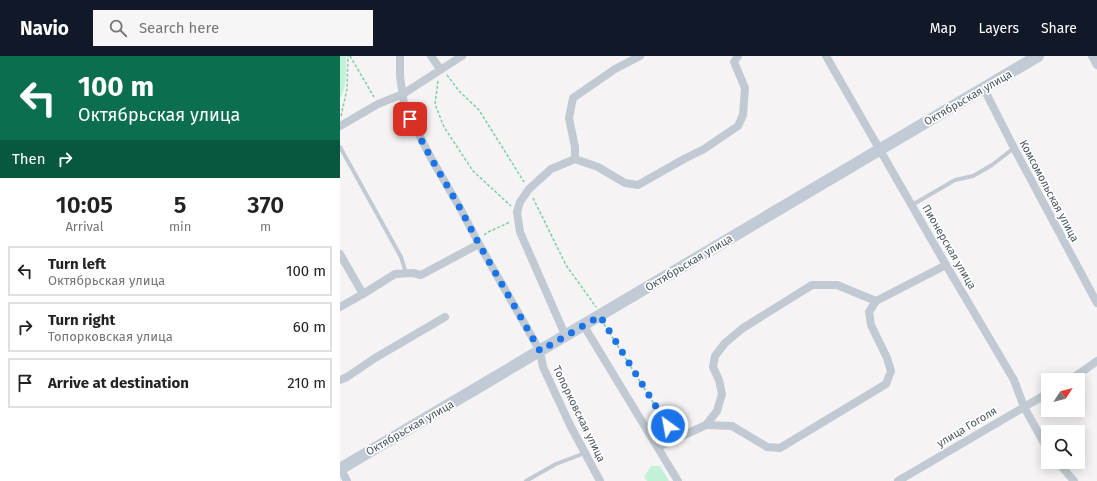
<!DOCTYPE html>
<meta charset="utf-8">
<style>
:root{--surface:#fff;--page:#f6f6f6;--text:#222;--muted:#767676;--line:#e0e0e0;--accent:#111827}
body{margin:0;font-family:"Fira Sans",sans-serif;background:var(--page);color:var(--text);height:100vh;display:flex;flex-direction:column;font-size:15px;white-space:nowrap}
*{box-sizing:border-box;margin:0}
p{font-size:13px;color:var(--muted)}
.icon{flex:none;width:22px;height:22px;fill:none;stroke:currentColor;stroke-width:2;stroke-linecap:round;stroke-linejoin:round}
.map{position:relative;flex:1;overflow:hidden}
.side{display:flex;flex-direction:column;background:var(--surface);width:340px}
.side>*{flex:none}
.hud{background:#0b6e4f;color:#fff;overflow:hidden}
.needle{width:26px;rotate:54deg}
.tools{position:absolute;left:701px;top:317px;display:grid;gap:8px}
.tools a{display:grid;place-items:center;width:44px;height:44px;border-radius:0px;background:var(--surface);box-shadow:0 2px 10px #0003;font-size:20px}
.pin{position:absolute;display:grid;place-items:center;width:34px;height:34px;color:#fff;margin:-17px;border-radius:8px;box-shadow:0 2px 6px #0006}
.me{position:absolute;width:44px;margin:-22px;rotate:328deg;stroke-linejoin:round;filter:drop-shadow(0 0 3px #0008)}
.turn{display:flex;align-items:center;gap:14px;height:84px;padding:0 12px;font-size:18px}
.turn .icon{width:52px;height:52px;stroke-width:2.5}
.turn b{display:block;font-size:28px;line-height:34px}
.then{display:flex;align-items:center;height:38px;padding:0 12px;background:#0003;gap:8px;font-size:15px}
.eta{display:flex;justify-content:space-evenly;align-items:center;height:68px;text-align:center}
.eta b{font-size:24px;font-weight:600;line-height:28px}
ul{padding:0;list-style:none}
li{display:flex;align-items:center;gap:12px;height:50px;margin:0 8px 6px;padding:0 4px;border:2px solid var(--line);border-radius:0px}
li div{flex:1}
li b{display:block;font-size:15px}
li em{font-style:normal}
header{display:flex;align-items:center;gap:24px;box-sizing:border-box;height:56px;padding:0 20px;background:var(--accent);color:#fff}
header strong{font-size:19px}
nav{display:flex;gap:22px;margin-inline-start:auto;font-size:14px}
.search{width:280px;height:36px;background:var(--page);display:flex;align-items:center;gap:10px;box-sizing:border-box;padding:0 14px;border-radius:0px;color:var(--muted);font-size:15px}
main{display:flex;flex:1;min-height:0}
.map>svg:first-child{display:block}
.green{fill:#c3f1d5}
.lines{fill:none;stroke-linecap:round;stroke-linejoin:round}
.path{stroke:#7ad0a6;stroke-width:1.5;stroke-dasharray:3 2;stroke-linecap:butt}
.lane{stroke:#c1cad2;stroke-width:4}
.street{stroke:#c1cad2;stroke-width:8}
.secondary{stroke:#c1cbd6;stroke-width:12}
.route{stroke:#1a73e8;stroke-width:7;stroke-dasharray:0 12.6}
.labels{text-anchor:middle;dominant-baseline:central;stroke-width:3.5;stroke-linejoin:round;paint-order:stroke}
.street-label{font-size:11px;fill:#4a5661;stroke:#fff}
</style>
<header>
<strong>Navio</strong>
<div class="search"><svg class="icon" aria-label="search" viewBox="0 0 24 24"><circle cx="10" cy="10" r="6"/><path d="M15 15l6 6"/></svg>Search here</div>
<nav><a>Map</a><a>Layers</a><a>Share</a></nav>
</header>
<main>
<section class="side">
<div class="hud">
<div class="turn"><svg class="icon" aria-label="left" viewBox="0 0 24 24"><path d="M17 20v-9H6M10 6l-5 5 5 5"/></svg><div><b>100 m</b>Октябрьская улица</div></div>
<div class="then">Then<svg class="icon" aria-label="right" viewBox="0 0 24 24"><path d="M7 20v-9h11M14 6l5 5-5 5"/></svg></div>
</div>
<div class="eta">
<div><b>10:05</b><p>Arrival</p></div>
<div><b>5</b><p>min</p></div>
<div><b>370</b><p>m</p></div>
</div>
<ul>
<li><svg class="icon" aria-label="left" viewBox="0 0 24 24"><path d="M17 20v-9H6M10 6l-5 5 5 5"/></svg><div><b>Turn left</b><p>Октябрьская улица</p></div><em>100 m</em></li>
<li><svg class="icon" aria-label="right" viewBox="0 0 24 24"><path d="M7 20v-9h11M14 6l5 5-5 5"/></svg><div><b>Turn right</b><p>Топорковская улица</p></div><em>60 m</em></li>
<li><svg class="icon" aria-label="arrive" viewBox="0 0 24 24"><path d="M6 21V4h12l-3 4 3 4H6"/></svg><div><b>Arrive at destination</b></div><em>210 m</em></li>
</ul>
</section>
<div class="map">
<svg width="757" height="425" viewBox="0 0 757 425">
<rect width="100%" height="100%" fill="#f5f3f3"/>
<g class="green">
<path d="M 0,0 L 6,0 C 6,10 7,34 0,42 Z"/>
<path d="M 311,410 L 320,410 L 329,425 L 307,425 L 304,421 Z"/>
</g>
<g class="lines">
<g class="path">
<path d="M 10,0 L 34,41"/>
<path d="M 107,19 L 119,35 L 139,54 L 184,126"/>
<path d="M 98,25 L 95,48 L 104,71 L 133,115 L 171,150"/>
<path d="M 1,60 L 7,33 L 8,0"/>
<path d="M 193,142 L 226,209 L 256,251"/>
<path d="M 144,179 L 148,176 L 168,167 L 170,165"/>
<path d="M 264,268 L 331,375"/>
</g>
<g class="lane">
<path d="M 0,91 L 61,201 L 66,217"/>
<path d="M 572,149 L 615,124 L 633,120 L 652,109 L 674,92"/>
<path d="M 186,425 L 216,408 L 245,397"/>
</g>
<g class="street">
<path d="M 60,0 L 60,20 L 64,48 L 71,63 L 91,102 L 120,152 L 139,188 L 200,295 L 203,311 L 231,371 L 260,425"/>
<path d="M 91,0 L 100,13"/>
<path d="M 486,0 L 606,209 L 674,324 L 684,351 L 708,394"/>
<path d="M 752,0 L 757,9"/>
<path d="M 644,33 L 674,92 L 757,247"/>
<path d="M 0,70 L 38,48 L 63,38 L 122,0"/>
<path d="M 235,103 L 235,91 L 229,62 L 233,42 L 275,13 L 300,0"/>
<path d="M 0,198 L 23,238"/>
<path d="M 0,251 L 23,238 L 55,218 L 73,217 L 81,219 L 139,188"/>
<path d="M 244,270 L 338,425"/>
<path d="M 226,281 L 180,176 L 177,156 L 180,146 L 189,133 L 211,113 L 235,103 L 258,111 L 285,127 L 298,129 L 344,103 L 364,93 L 398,70 L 403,59 L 405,32 L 394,6 L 398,0"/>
<path d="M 0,324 L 7,321 L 35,302 L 105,261"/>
<path d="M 730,324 L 757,305"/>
<path d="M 366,369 L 392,370 L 427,391 L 440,392 L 546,328 L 551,315 L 547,302 L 531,269 L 529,256 L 536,245 L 606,209"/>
<path d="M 318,391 L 366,369 L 377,355 L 382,338 L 379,324 L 373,311 L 375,300 L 385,287 L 403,272 L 472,229 L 497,229 L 536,245"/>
<path d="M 718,406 L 734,425"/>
<path d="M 0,412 L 7,425"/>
<path d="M 558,425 L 708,337"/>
</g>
<path class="secondary" d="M 0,413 L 698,0"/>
</g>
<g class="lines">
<path class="route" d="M 70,63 L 91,102 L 120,152 L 139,188 L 200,295 L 260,260 L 328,370"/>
</g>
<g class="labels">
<g class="street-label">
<text transform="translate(628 42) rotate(-30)">Октябрьская улица</text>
<text transform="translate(709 135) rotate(62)">Комсомольская улица</text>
<text transform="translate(609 191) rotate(60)">Пионерская улица</text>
<text transform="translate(349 207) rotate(-31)">Октябрьская улица</text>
<text transform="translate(239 358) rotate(64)">Топорковская улица</text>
<text transform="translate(627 371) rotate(-31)">улица Гоголя</text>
<text transform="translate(70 372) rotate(-30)">Октябрьская улица</text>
</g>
</g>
</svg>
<div class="tools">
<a><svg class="needle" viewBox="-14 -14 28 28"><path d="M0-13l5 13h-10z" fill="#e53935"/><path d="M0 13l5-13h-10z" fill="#767676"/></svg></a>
<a><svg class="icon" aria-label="search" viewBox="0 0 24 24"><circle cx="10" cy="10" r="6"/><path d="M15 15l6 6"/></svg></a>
</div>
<div class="pin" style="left:70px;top:63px;background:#d93025"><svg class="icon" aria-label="arrive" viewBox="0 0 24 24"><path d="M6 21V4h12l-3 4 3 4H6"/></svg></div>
<svg class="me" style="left:328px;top:370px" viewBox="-20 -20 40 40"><circle r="17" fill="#1a73e8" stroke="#fff" stroke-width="3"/><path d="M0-11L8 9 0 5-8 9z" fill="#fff"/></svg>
</div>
</main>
